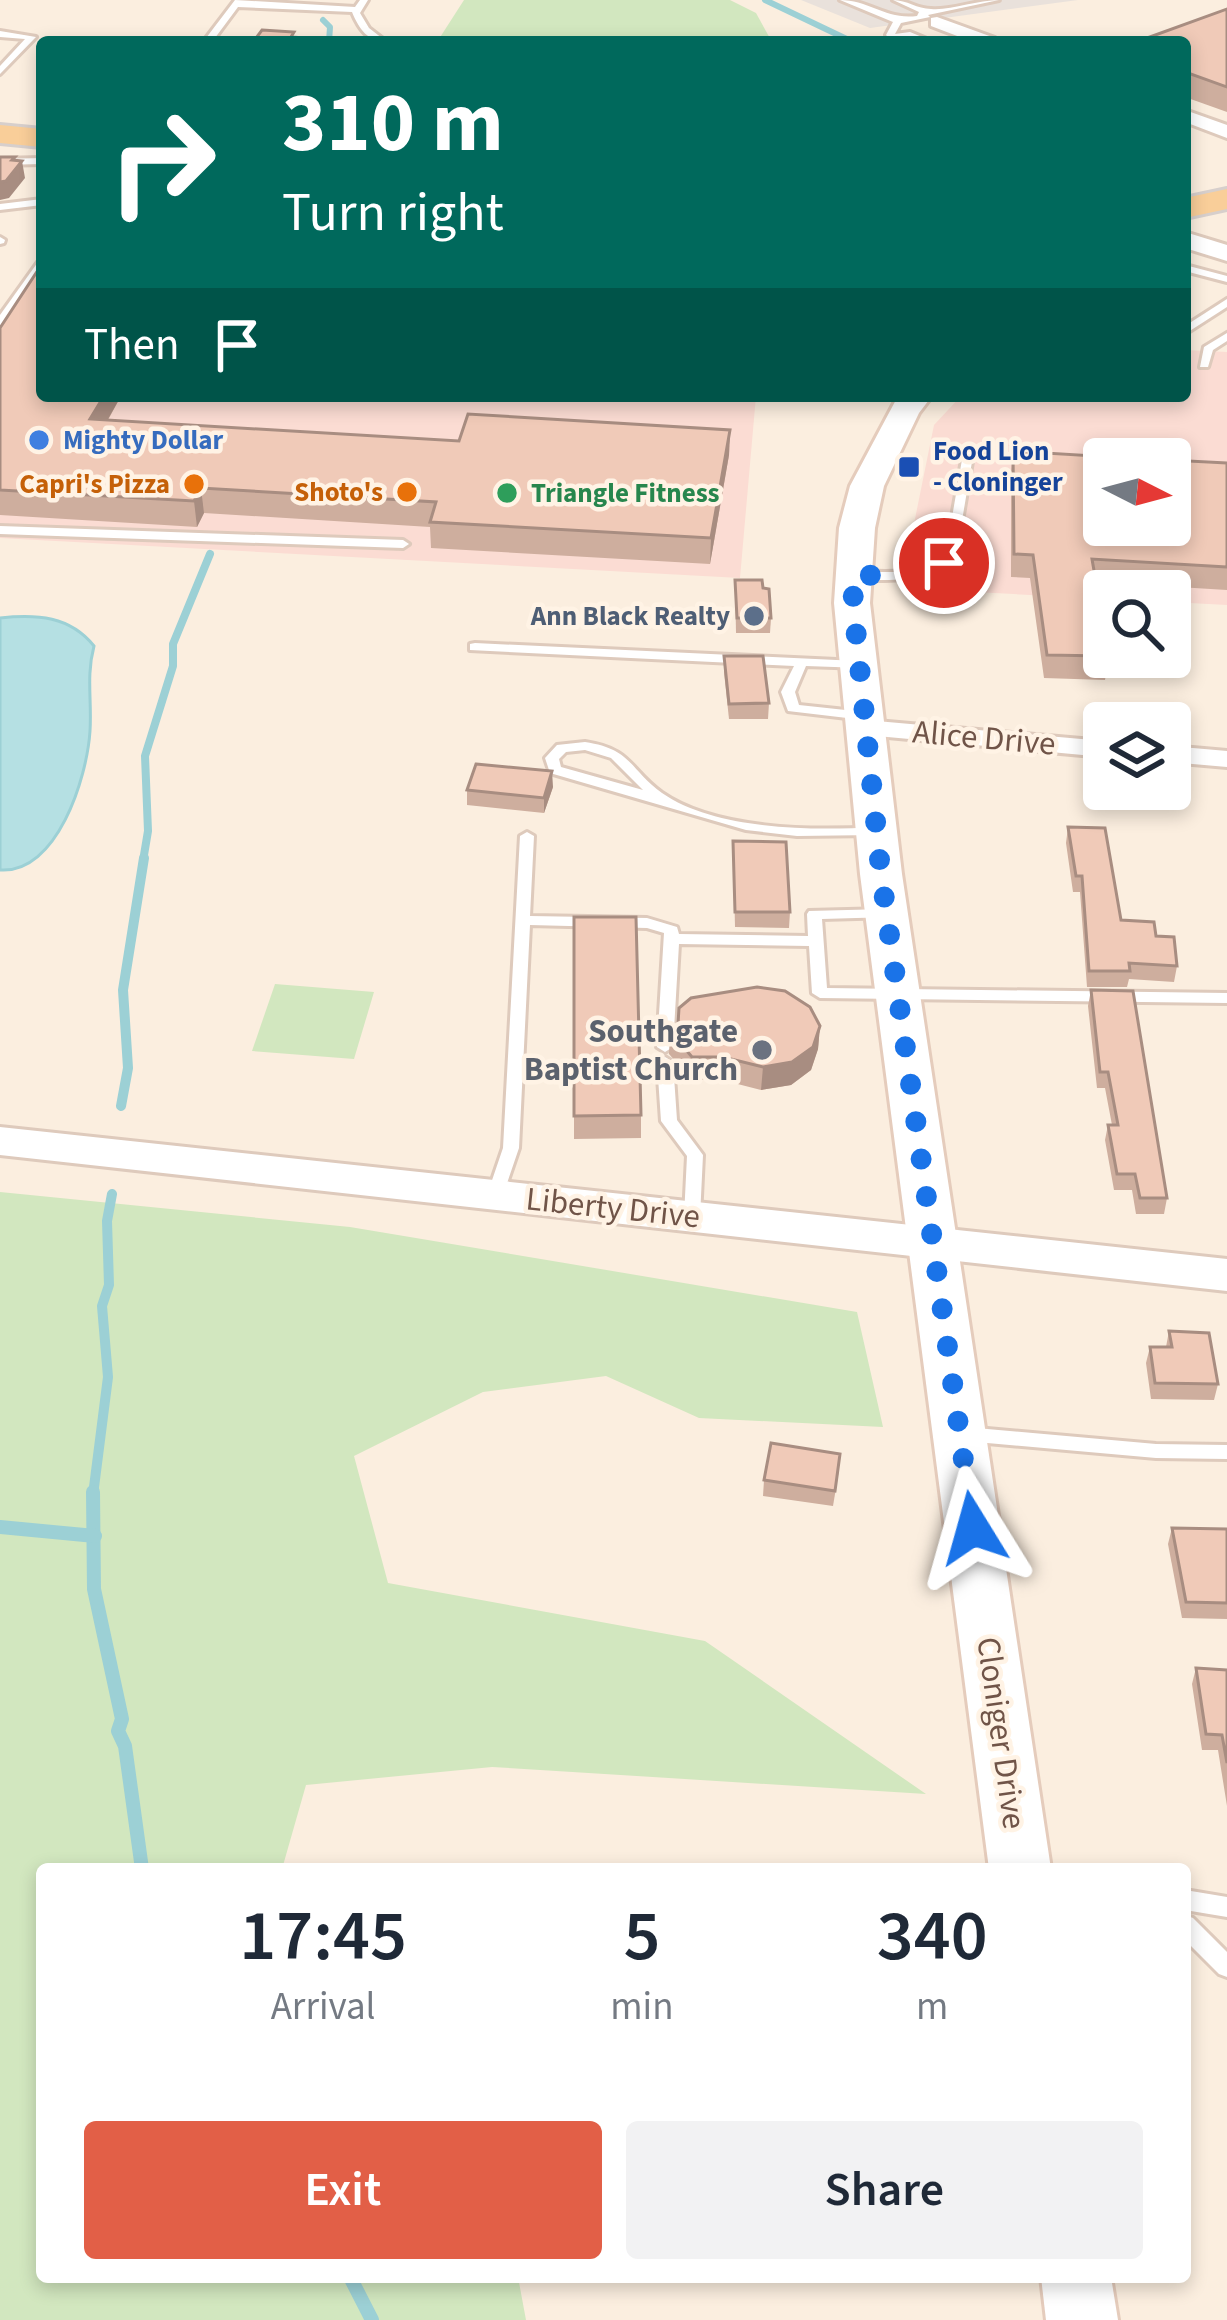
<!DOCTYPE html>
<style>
:root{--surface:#fff;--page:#f2f2f3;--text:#1f2937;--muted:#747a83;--accent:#e25f47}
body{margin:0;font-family:"Source Sans 3",sans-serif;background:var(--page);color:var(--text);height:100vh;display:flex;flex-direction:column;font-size:45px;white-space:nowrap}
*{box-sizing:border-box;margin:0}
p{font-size:39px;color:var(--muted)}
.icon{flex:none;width:66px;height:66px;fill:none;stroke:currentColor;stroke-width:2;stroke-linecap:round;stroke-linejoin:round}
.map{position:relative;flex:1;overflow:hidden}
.drawer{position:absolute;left:36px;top:1863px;width:1155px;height:420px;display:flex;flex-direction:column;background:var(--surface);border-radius:12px;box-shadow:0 6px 18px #0003}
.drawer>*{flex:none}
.banner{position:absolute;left:36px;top:36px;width:1155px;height:366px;border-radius:12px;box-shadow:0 6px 18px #0003;background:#00695c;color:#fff;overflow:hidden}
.needle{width:78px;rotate:96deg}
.fabs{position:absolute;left:1083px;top:438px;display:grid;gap:24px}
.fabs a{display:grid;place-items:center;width:108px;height:108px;border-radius:12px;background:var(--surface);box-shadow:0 6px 18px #0003;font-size:60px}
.pin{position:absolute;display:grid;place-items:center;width:102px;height:102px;color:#fff;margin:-51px;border:6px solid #fff;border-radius:50%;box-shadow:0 3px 12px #0007}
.me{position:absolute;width:132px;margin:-66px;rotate:352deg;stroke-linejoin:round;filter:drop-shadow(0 0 9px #0008)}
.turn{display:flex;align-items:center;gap:42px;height:252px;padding:0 48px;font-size:54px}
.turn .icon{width:156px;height:156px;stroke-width:2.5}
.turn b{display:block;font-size:84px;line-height:102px}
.then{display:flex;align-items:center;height:114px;padding:0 48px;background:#0003;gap:24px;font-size:45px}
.eta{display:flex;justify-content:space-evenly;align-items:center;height:204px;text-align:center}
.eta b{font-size:72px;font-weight:600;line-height:84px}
.action{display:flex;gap:24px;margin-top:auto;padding:24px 48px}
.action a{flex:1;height:138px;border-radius:12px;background:var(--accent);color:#fff;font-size:48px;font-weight:600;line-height:138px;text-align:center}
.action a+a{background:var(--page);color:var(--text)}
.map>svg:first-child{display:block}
.commercial{fill:#fbdcd3;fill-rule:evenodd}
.industrial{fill:#e9e1db}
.green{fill:#d2e7bf}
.water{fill:#b5e0e3;stroke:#9cd0d5;stroke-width:3}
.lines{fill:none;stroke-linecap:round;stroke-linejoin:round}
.stream-far3{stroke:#9cd0d5;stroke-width:6}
.stream-far2{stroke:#9cd0d5;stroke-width:8}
.stream-far1{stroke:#9cd0d5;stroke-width:10}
.stream{stroke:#9cd0d5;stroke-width:14}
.service-casing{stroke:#decabc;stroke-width:6}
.minor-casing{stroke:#decabc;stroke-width:6}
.tertiary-casing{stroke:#decabc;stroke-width:6}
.secondary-casing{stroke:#e5ccbc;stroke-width:6}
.primary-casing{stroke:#d7cfcc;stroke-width:6}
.service{fill:#fff;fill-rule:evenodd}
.minor{fill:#fff;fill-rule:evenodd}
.tertiary{fill:#fff;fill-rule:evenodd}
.secondary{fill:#fff;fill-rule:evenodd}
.primary{fill:#f9ce99;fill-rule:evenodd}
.wall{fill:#ceae9e}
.shaded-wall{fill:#a88d81}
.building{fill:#f0cab8;stroke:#a88d81;stroke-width:3}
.route{stroke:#1a73e8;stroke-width:21;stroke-dasharray:0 37.8}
.shop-dot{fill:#3f7fe0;stroke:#fff3e5;stroke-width:4.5}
.transit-dot{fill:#1a4fb4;stroke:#fff3e5;stroke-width:4.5}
.food-dot{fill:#e8710a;stroke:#fff3e5;stroke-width:4.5}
.leisure-dot{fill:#2e9e5b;stroke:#fff3e5;stroke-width:4.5}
.service-dot{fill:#5c6f8a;stroke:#fff3e5;stroke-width:4.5}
.worship-dot{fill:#6b7280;stroke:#fff3e5;stroke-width:4.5}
.labels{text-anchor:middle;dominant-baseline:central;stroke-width:9;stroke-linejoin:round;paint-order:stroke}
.far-shop-label{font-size:27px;font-weight:bold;fill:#366cbe;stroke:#fff3e5;text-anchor:start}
.far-transit-label{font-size:27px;font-weight:bold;fill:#164399;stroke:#fff3e5;text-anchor:start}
.far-food-label{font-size:27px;font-weight:bold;fill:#c56008;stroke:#fff3e5;text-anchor:end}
.far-leisure-label{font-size:27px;font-weight:bold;fill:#27864d;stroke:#fff3e5;text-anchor:start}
.far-service-label{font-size:27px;font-weight:bold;fill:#4e5e75;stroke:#fff3e5;text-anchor:end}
.street-label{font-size:33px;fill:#705448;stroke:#fff3e5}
.worship-label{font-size:33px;font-weight:bold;fill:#5b616d;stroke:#fff3e5;text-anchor:end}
</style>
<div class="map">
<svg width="1227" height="2320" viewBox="0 0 1227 2320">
<rect width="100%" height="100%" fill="#fbeedf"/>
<g class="commercial">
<path d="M 42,260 L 42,396 L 756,396 L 740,578 L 0,538 L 0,316 Z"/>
<path d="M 1185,350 L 1227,352 L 1227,605 L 1170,602 L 1170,591 L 1104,591 L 1104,599 L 901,588 L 934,425 L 961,396 L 1185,396 ZM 1104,459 L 1170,459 L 1170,525 L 1104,525 Z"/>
</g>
<path class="industrial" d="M 801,0 L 1078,0 L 870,28 Z"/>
<g class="green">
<path d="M 464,0 L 730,0 L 756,13 L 772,42 L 437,42 Z"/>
<path d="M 275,984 L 374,992 L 354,1059 L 252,1051 Z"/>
<path d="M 0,1192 L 350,1227 L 857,1312 L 883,1427 L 699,1418 L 606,1376 L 483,1392 L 354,1456 L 388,1583 L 705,1641 L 926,1794 L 492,1767 L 306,1785 L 282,1869 L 42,1869 L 42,2277 L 518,2277 L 526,2320 L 0,2320 Z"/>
</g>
<path class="water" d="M 0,618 C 37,614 70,616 94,646 C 86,676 92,701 90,731 C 87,778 57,874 0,870 Z"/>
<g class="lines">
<g class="stream-far3">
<path d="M 765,0 L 853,42"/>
<path d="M 323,20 L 330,27 L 329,42"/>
</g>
<path class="stream-far2" d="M 143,861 L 148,831 L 145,756 L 173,666 L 173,644 L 210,554"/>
<g class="stream-far1">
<path d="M 121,1106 L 128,1068 L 123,990 L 144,858"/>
<path d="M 93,1495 L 108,1377 L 102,1306 L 109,1285 L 107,1221 L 112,1194"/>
</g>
<g class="stream">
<path d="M 93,1492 L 94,1589 L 122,1719 L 118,1731 L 125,1746 L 142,1869"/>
<path d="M 0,1527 L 95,1536"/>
<path d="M 350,2277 L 372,2320"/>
</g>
<defs>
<g id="service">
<path d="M 235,0 L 355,7 L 360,0 L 368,0 L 360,13 L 369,28 L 387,42 C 368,42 359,29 352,12 L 238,7 L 212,42 L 203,42 Z"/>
<path d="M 840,0 C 869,0 886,20 917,16 L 919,12 L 893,0 C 907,0 917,9 931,9 C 949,11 977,0 999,0 L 928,15 L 930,17 L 901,23 L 895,34 L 910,32 L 934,42 L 922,42 L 910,38 L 888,42 L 889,38 L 886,35 L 893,22 Z"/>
<path d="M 0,31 L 36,37 L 0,74 L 0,66 L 25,39 L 0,37 Z"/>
<path d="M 42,158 L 42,164 L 0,165 L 0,159 Z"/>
<path d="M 42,199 L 42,205 L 0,210 L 0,204 Z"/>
<path d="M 0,237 L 5,240 L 4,243 L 0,244 Z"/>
<path d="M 42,261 L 42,271 L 4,325 L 0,326 L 0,315 L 38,262 Z"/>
<path d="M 1185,265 L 1227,276 L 1227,282 L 1185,271 Z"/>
<path d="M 1227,299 L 1227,307 L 1185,334 L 1185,326 Z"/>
<path d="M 1227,333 L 1227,341 L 1213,350 L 1208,367 L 1200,367 L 1204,347 Z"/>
<path d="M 964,448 L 974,450 L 956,556 C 929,583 887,582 851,578 L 851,572 L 855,571 C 888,572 921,577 946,552 Z"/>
<path d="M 0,526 L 403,540 L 409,544 L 403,548 L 0,534 Z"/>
<path d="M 475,643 L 858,661 L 863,662 L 863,668 L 806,666 L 795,692 L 799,705 L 864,712 L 871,716 L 864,720 L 788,711 L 781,692 L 794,666 L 470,650 L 470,644 Z"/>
<path d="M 585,742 C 632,749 629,769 662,793 C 715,830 813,831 875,827 L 882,831 L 875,835 L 797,836 L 746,830 L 550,773 L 545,758 L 557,745 ZM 585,750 L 611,758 L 643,790 L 561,767 L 559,759 L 566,752 Z"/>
<path d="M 527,832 L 534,836 L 530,916 L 647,918 L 677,927 L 679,934 L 808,936 L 807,914 L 809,911 L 886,909 L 891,911 L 893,914 L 891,917 L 822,919 L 827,988 L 1227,993 L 1227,1003 L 820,998 L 812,993 L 809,946 L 679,944 L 673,1047 L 665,1052 L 657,1047 L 664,933 L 647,928 L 530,925 L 519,1148 L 503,1195 L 495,1201 L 487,1195 L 503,1148 L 520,836 Z"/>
<path d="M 665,1057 L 673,1062 L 677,1120 L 703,1155 L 700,1217 L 692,1223 L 684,1217 L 687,1156 L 661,1121 L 657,1062 Z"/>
<path d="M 965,1427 L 1156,1444 L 1227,1445 L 1227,1459 L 1156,1458 L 965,1441 L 958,1439 L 956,1434 L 958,1429 Z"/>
<path d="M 1185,1890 L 1227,1897 L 1227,1917 L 1185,1910 Z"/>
<path d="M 1185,1915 L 1193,1918 L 1227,1952 L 1227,1977 L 1219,1974 L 1185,1940 Z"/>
</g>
<g id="minor">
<path d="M 937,17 L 995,38 L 998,42 L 973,42 L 931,26 L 931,18 Z"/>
<path d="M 1185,110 L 1227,125 L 1227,138 L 1185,122 Z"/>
<path d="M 865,720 L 1104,741 L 1104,757 L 855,734 L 851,728 L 855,722 Z"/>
<path d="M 1170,746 L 1227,751 L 1227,767 L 1170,762 Z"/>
</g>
<g id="tertiary">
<path d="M 1185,232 L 1227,245 L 1227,261 L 1185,248 Z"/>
<path d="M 0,1127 L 1227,1259 L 1227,1291 L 0,1155 Z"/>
</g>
<g id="secondary">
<path d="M 898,396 L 932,396 L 919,413 L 884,486 L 875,528 L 870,603 L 902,874 L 1051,1869 L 989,1869 L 860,874 L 834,603 L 839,528 L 850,486 Z"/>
<path d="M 1041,2277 L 1111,2277 L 1118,2320 L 1046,2320 Z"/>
</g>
<g id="primary">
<path d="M 0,125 L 42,129 L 42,147 L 0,143 Z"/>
<path d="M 1227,189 L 1227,209 L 1185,218 L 1185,198 Z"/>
</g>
</defs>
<use href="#service" class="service-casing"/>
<use href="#minor" class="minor-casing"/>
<use href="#tertiary" class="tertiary-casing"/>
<use href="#secondary" class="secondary-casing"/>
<use href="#primary" class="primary-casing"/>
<use href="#service" class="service"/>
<use href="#minor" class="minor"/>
<use href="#tertiary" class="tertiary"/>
<use href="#secondary" class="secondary"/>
<use href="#primary" class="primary"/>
</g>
<g class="wall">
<path d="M 1227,9 L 1227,112 L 1185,97 L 1185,42 Z"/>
<path d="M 0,328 L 121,396 L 108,420 L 459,441 L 730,430 L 729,455 L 710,564 L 431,548 L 430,527 L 204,513 L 197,527 L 0,515 Z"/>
<path d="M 1093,449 L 1163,459 L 1227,463 L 1227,590 L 1096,582 L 1109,657 L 1105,680 L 1044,678 L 1030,578 L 1011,577 L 1011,473 L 1013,451 L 1093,456 Z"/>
<path d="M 735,580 L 763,588 L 771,618 L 770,633 L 736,633 Z"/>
<path d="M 724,656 L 769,703 L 768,719 L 729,719 L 724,672 Z"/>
<path d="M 553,787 L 544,813 L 467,805 L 467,790 Z"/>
<path d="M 1068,827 L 1121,920 L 1156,936 L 1177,966 L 1174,982 L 1129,979 L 1127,987 L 1087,987 L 1080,892 L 1073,892 L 1066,843 Z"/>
<path d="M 733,841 L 790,912 L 789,928 L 735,927 Z"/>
<path d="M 574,917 L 641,1115 L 641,1138 L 574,1139 Z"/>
<path d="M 1091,990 L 1167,1198 L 1164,1214 L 1136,1214 L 1132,1190 L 1114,1190 L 1105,1140 L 1108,1125 L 1112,1125 L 1105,1088 L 1097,1088 L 1088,1006 Z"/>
<path d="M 820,1026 L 818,1049 L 811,1070 L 791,1085 L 761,1090 L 722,1080 L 692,1080 L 669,1054 L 670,1031 Z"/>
<path d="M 1169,1331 L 1218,1384 L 1214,1400 L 1151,1399 L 1146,1363 L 1150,1347 L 1166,1347 Z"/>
<path d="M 839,1470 L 833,1506 L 763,1496 L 764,1480 Z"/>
<path d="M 1172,1528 L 1227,1529 L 1227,1619 L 1182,1618 L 1168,1544 Z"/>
<path d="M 1196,1668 L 1227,1670 L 1227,1806 L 1218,1750 L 1202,1750 L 1192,1684 Z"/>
</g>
<g class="shaded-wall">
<path d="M 15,157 L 17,167 L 22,161 L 25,178 L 9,198 L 0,200 L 0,182 Z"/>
<path d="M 104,396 L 121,396 L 94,444 L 90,419 Z"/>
<path d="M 730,430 L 729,455 L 710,564 L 711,538 Z"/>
<path d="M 201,488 L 204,513 L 197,527 L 194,501 Z"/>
<path d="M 552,771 L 553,787 L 544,813 L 544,798 Z"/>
<path d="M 820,1026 L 818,1049 L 811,1070 L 791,1085 L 761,1090 L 763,1067 Z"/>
</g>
<g class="building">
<path d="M 1227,9 L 1227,87 L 1185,72 L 1185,42 L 1136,42 Z"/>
<path d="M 262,30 L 294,32 L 291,37 L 306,38 L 303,42 L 253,42 Z"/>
<path d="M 0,157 L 15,157 L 12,160 L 22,161 L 6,181 L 0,182 Z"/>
<path d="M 42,264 L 42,396 L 104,396 L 90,419 L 459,441 L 468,414 L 730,430 L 711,538 L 430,522 L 436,502 L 201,488 L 194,501 L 0,490 L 0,328 Z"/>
<path d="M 1093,449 L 1163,453 L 1163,459 L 1104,459 L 1104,525 L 1170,525 L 1170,460 L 1227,463 L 1227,567 L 1092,559 L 1104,628 L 1104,656 L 1047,655 L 1033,555 L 1014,554 L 1013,451 L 1094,456 Z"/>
<path d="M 735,580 L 762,580 L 763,588 L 769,589 L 771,618 L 737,618 Z"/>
<path d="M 724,656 L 763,656 L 769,703 L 729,704 Z"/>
<path d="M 476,764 L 552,771 L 544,798 L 467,790 Z"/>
<path d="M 1068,827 L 1105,828 L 1121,920 L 1154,922 L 1156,936 L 1174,937 L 1177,966 L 1129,963 L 1130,971 L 1089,971 L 1082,876 L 1076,876 Z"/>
<path d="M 733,841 L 786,842 L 790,912 L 735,912 Z"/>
<path d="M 574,917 L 636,917 L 641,1115 L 574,1116 Z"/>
<path d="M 757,987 L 785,991 L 810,1007 L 820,1026 L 813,1047 L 792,1062 L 763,1067 L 723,1057 L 692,1057 L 670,1031 L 678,1024 L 679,1008 L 691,998 Z"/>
<path d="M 1091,990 L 1133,991 L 1167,1198 L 1140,1198 L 1135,1174 L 1117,1174 L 1108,1125 L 1118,1125 L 1108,1072 L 1100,1072 Z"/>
<path d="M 1169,1331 L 1209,1333 L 1218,1384 L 1155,1383 L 1150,1347 L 1172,1347 Z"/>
<path d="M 771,1443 L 840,1454 L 835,1491 L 764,1480 Z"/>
<path d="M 1172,1528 L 1227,1529 L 1227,1603 L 1186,1602 Z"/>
<path d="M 1196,1668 L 1227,1670 L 1227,1763 L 1222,1735 L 1206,1734 Z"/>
</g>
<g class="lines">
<path class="route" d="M 944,563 C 917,579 884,575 854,575 L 853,603 L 881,874 L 973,1528"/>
</g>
<circle class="shop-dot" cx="39" cy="440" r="12"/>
<rect class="transit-dot" x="897" y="455" width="24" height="24" rx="6"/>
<g class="food-dot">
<circle cx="194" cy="484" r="12"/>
<circle cx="407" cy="492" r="12"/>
</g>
<circle class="leisure-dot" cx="507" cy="493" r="12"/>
<circle class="service-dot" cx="754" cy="616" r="12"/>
<circle class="worship-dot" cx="762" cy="1050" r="12"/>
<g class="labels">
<g class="far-shop-label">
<text x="63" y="440">Mighty Dollar</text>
</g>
<g class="far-transit-label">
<text x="933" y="451">Food Lion<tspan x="933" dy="31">- Cloninger</tspan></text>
</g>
<g class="far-food-label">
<text x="170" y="484">Capri's Pizza</text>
<text x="383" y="492">Shoto's</text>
</g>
<g class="far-leisure-label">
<text x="531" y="493">Triangle Fitness</text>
</g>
<g class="far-service-label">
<text x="730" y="616">Ann Black Realty</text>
</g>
<g class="street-label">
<text transform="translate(984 738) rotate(5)">Alice Drive</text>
<text transform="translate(613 1208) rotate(6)">Liberty Drive</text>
<text transform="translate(1001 1733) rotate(82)">Cloniger Drive</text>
</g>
<g class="worship-label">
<text x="738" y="1031">Southgate<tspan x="738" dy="38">Baptist Church</tspan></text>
</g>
</g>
</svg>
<div class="fabs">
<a><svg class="needle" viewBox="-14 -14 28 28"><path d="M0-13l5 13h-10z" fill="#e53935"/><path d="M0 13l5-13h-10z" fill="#747a83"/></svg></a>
<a><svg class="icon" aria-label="search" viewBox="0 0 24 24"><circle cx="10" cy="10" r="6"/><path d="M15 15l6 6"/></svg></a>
<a><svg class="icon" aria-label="layers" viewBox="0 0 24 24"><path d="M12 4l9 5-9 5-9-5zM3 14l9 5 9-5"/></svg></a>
</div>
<div class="pin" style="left:944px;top:563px;background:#d93025"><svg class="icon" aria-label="arrive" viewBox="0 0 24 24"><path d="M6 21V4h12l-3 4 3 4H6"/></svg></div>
<svg class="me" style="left:973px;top:1528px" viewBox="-20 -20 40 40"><path d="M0-17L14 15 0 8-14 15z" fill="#1a73e8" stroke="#fff" stroke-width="4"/></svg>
<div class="banner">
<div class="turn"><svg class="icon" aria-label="right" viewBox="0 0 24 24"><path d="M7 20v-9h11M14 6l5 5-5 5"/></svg><div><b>310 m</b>Turn right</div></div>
<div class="then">Then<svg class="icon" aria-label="arrive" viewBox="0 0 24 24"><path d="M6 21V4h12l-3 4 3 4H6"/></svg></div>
</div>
<section class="drawer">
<div class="eta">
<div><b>17:45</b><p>Arrival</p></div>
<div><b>5</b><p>min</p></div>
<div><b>340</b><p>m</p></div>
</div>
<div class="action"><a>Exit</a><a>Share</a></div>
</section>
</div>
